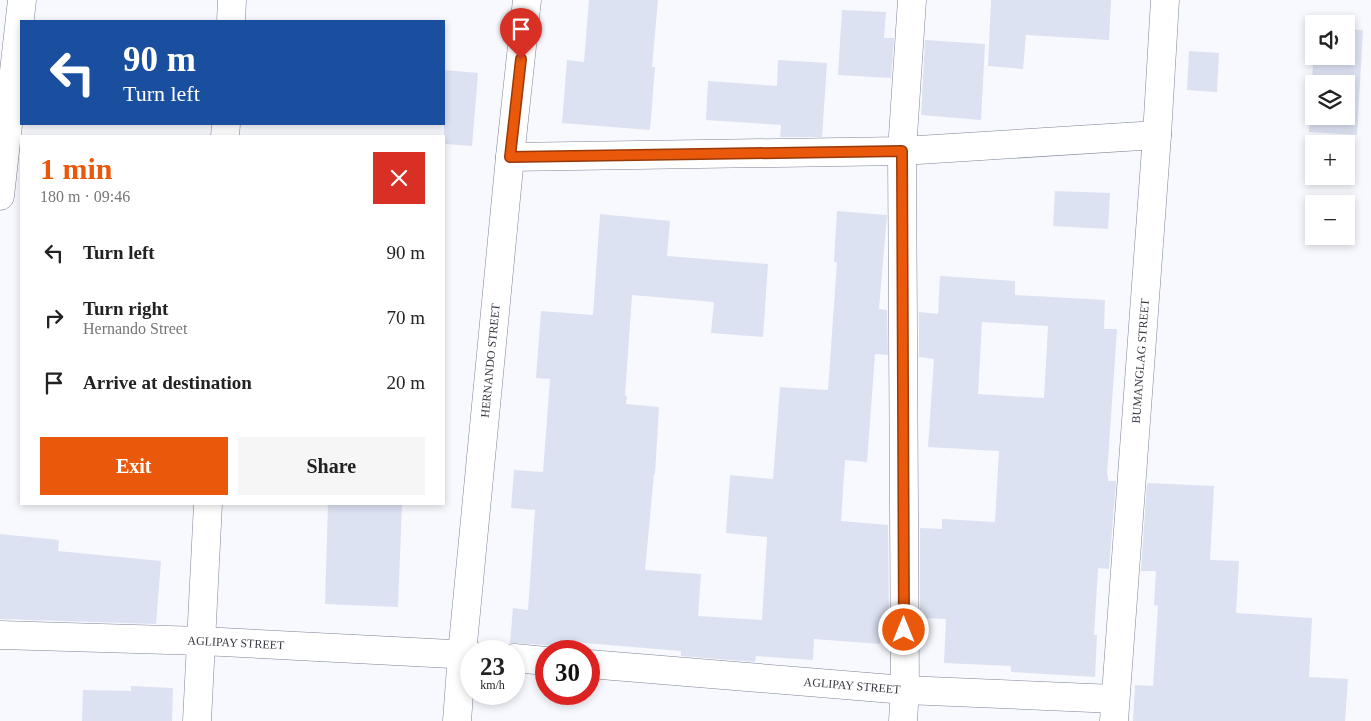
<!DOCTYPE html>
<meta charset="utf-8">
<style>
:root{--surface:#fff;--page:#f6f6f6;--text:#222;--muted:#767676;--accent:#ea580c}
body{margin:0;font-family:Georgia,serif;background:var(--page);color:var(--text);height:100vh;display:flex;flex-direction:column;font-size:19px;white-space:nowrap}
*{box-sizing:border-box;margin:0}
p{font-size:16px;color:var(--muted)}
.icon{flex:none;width:28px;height:28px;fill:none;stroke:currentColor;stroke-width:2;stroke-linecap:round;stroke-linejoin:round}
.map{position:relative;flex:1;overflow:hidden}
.drawer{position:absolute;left:20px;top:135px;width:425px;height:370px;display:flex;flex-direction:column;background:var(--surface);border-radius:0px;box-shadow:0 2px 8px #0003}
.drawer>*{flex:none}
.hud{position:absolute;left:20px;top:20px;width:425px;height:105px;border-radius:0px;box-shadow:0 2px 8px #0003;background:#1a4fa0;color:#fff;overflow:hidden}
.fabs{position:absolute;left:1305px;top:15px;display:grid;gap:10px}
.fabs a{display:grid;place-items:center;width:50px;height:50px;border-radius:0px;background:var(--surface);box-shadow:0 2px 8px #0003;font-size:25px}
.speed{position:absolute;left:460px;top:640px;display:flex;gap:10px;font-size:25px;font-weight:700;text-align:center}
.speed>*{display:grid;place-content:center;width:65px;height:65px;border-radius:50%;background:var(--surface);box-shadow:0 2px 8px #0003;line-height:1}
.speed small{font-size:12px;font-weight:400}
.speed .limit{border:8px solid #d22;background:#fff;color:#111}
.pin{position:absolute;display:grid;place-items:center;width:42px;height:42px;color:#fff;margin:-51px -21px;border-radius:50% 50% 50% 0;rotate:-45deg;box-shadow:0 0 5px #0007}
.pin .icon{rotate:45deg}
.me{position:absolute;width:55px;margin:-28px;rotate:0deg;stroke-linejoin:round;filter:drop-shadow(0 0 4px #0008)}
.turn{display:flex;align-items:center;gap:18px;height:105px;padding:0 20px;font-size:22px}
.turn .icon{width:65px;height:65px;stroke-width:2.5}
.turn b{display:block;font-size:35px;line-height:42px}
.round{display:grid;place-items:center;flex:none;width:52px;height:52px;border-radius:0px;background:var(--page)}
.headline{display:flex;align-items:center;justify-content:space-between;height:85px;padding:0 20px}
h1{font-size:30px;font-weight:700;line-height:38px;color:var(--accent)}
.action{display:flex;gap:10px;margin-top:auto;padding:10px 20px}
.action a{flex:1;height:58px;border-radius:0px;background:var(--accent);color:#fff;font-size:20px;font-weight:700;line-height:58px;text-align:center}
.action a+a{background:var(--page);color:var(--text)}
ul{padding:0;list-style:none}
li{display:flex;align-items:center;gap:15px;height:65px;padding:0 20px}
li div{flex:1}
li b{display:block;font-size:19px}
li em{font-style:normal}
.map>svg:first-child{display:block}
.building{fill:#dce2f2;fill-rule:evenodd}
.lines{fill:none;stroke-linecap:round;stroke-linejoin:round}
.minor-casing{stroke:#7d8496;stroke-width:29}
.minor{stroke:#fff;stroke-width:28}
.route-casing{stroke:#983908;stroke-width:12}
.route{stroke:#ea580c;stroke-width:9}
.labels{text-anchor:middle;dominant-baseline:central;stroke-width:4.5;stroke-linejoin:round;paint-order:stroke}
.street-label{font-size:12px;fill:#383b43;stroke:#fff}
</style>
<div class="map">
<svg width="1371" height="721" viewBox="0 0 1371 721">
<rect width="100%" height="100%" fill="#f8f9fe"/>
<g class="building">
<path d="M 589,0 L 658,0 L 652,67 L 655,67 L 650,130 L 562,123 L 567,60 L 584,62 Z"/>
<path d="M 991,0 L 1111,0 L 1109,40 L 1026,35 L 1023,69 L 988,66 Z"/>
<path d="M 842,10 L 886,12 L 884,38 L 894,38 L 891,78 L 838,75 Z"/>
<path d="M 1346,29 L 1363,30 L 1357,135 L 1309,132 L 1314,47 L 1314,56 L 1346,56 ZM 1314,84 L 1346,84 L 1346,116 L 1314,116 Z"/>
<path d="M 925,40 L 985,44 L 981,120 L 921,115 Z"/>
<path d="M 1189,51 L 1219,53 L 1217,92 L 1187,90 Z"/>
<path d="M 778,60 L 827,63 L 822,137 L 780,137 L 781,125 L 706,120 L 708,81 L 777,86 Z"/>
<path d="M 444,70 L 478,73 L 472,146 L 444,144 Z"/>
<path d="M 1055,191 L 1110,193 L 1108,229 L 1053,226 Z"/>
<path d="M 837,211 L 887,215 L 879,309 L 887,310 L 888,355 L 875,354 L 867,462 L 845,460 L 841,521 L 888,525 L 889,615 L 882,615 L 880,644 L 814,639 L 813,660 L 756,656 L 755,662 L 681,656 L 681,651 L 573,642 L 572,651 L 558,651 L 555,648 L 547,645 L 510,643 L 513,608 L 528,610 L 535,510 L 511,508 L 514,470 L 543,472 L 550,379 L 536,378 L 541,311 L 593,315 L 600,214 L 670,221 L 667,256 L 768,264 L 763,337 L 711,333 L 714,302 L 632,295 L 625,396 L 627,396 L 626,404 L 659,407 L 655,474 L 654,474 L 645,570 L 701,574 L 698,616 L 762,620 L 767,537 L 726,533 L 730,475 L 773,479 L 780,387 L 828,390 L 837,262 L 834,262 Z"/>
<path d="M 940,276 L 1015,281 L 1015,295 L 1105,300 L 1104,329 L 1117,329 L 1107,475 L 1108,475 L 1108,481 L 1116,481 L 1109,569 L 1098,568 L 1094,635 L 1097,635 L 1095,677 L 1011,672 L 1011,666 L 944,663 L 946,619 L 920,618 L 920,528 L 942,529 L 942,519 L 995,522 L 999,451 L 928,447 L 934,359 L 919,357 L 919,312 L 938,314 ZM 982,322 L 1048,326 L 1044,398 L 978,394 Z"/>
<path d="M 1147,483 L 1214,486 L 1210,560 L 1239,561 L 1236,613 L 1312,618 L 1309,677 L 1348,679 L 1345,721 L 1133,721 L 1135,685 L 1153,686 L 1158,606 L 1154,605 L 1156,571 L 1141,571 Z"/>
<path d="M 328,504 L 402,504 L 398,607 L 325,604 Z"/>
<path d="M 0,534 L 59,540 L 58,551 L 161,561 L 156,624 L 0,619 Z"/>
<path d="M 131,686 L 173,688 L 172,721 L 82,721 L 83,690 L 131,691 Z"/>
</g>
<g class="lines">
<defs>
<g id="minor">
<path d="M 231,21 L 232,0"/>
<path d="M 225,136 L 226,124"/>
<path d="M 510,157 L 902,151 L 1157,135"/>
<path d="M 0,196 L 22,0"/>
<path id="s1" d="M 0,635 L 202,641 L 471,655"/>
<path d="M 514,658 L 546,661"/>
<path id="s2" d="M 589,664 L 905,690 L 1115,699"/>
<path d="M 197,721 L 208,504"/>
<path id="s3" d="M 457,721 L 462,654 L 510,157 L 527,0"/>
<path d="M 903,721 L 905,690 L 902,151 L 912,0"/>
<path id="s4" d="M 1114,721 L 1157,135 L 1165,0"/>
</g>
</defs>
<use href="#minor" class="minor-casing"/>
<use href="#minor" class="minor"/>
</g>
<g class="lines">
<defs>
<path id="route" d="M 521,59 L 510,157 L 902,151 L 904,630"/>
</defs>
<use href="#route" class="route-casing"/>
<use href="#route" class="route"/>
</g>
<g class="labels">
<g class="street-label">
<text stroke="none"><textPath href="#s3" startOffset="362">HERNANDO STREET</textPath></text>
<text stroke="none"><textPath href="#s4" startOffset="361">BUMANGLAG STREET</textPath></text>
<text stroke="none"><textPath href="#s1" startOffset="236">AGLIPAY STREET</textPath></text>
<text stroke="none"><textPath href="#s2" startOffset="264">AGLIPAY STREET</textPath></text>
</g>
</g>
</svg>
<div class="fabs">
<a><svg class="icon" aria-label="sound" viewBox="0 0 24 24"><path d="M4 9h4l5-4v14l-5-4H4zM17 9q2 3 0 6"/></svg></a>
<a><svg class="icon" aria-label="layers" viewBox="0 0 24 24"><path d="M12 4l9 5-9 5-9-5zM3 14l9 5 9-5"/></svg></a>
<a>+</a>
<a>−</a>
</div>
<div class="speed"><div>23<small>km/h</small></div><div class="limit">30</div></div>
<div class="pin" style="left:521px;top:59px;background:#d93025"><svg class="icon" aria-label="arrive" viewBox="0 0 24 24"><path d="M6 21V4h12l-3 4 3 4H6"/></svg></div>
<svg class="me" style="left:904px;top:630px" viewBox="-20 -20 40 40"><circle r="17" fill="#ea580c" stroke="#fff" stroke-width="3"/><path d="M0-11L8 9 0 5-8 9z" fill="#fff"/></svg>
<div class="hud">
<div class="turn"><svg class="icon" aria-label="left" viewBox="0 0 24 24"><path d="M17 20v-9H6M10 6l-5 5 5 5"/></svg><div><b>90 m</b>Turn left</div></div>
</div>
<section class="drawer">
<div class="headline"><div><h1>1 min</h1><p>180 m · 09:46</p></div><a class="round" style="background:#d93025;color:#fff"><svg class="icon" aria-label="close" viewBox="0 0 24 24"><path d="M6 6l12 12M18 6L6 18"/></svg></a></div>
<ul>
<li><svg class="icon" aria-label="left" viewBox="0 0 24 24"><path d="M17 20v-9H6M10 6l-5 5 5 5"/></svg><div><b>Turn left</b></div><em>90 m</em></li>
<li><svg class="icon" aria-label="right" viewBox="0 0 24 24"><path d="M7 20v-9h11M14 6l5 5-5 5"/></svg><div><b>Turn right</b><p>Hernando Street</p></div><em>70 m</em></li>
<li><svg class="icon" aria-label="arrive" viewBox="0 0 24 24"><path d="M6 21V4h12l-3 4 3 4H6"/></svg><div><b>Arrive at destination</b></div><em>20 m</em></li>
</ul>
<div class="action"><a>Exit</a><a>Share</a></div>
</section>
</div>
